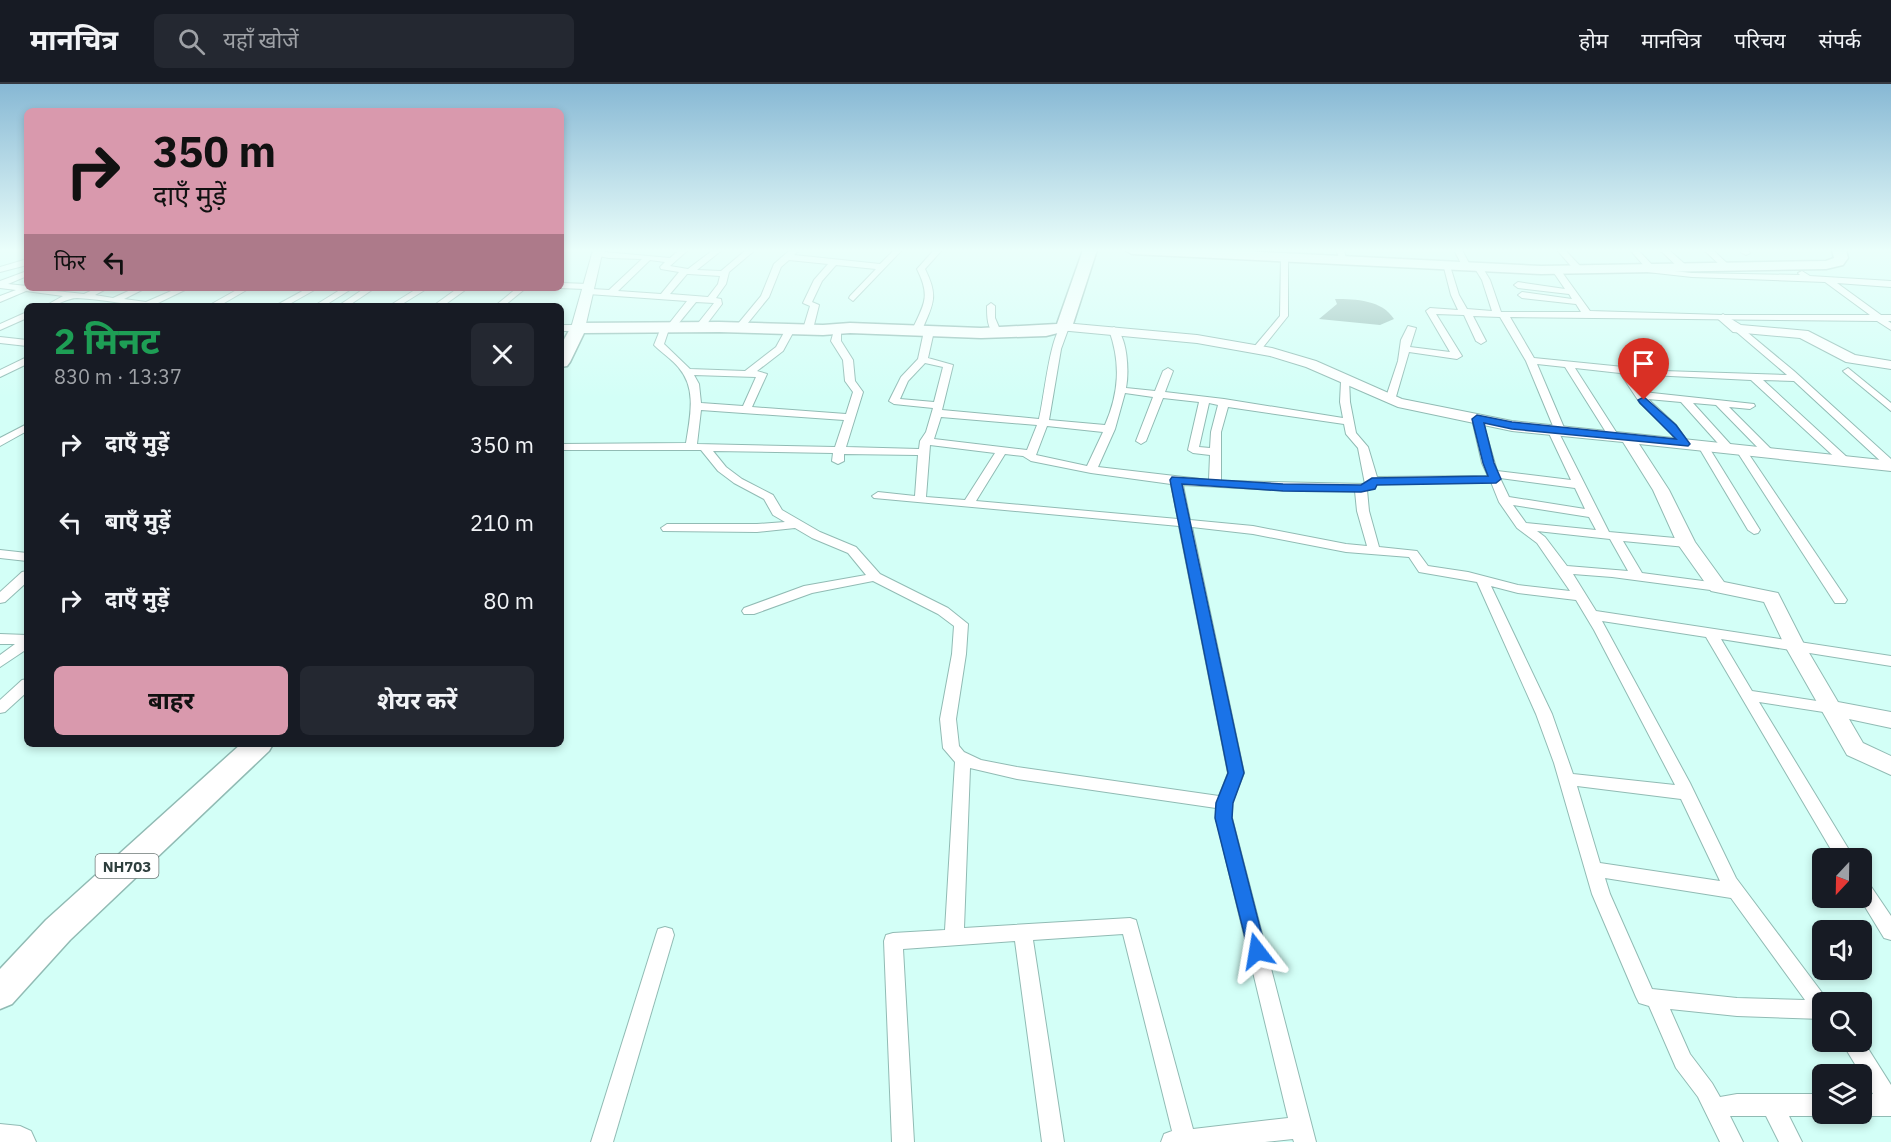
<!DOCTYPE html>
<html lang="hi">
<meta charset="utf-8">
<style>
:root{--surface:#171b24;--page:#242831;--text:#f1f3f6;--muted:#9ea1a6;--line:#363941;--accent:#d999ad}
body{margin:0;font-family:"IBM Plex Sans","Noto Sans Devanagari",sans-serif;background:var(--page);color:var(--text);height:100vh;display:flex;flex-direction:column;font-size:22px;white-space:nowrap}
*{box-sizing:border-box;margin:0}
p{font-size:20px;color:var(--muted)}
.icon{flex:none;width:33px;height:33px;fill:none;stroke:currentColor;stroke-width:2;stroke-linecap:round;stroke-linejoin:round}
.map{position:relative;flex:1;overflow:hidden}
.side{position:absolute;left:24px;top:219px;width:540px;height:444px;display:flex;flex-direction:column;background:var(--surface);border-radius:9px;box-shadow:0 3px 9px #0003}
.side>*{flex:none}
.top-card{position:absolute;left:24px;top:24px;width:540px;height:183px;border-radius:9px;box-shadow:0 3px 9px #0003;background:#d999ad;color:#111;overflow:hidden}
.needle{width:39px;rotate:202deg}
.fabs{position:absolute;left:1812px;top:764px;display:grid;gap:12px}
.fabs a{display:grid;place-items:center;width:60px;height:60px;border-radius:9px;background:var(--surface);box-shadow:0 3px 9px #0003;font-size:30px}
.pin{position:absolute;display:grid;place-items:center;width:51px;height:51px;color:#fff;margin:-62px -26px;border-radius:50% 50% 50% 0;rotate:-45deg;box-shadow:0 0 6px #0007}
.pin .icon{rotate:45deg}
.me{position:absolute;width:66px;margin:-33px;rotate:346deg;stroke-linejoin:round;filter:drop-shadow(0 0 4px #0008)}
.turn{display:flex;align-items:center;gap:21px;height:126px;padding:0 30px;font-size:27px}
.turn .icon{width:78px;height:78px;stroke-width:2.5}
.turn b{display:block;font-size:42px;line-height:51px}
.then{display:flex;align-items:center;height:57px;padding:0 30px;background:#0003;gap:12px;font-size:22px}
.round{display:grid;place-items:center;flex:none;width:63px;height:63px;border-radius:9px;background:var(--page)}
.head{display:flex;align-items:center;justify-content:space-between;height:102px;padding:0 30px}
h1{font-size:36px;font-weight:700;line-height:45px;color:#1e9e55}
.primary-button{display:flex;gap:12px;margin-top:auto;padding:12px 30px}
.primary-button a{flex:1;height:69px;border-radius:9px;background:var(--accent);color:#111;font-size:24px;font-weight:700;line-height:69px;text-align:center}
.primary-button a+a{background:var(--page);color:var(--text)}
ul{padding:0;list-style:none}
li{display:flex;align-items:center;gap:18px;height:78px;padding:0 30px}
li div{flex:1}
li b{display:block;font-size:22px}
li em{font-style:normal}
header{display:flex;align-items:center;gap:36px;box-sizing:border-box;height:84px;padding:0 30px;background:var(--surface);border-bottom:2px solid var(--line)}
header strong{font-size:28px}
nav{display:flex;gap:33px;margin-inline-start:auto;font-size:21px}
.search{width:420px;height:54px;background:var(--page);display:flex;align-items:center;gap:15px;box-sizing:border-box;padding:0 21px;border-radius:9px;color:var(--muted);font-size:22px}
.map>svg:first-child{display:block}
.water{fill:#96bdb7}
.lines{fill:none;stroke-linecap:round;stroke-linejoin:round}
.street-casing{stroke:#91bbb4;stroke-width:2}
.secondary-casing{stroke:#91bbb4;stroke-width:2}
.highway-casing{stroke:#91bbb4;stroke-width:3}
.street{fill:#fff;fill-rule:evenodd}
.secondary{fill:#fff;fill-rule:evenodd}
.highway{fill:#fff;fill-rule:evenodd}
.route{fill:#1a73e8;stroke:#114b97;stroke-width:1.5}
.labels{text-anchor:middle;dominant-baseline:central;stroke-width:6;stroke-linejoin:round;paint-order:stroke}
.shield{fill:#fff;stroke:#6d7977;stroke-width:1.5}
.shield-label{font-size:15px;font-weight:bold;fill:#2e3f3d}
</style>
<header>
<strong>मानचित्र</strong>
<div class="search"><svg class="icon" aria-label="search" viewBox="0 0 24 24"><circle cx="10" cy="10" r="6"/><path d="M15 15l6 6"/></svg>यहाँ खोजें</div>
<nav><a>होम</a><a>मानचित्र</a><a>परिचय</a><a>संपर्क</a></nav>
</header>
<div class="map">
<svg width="1891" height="1058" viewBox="0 0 1891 1058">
<rect width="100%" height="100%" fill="#d3fff7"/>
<path class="water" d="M 1335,215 C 1356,215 1382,216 1394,235 L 1380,241 L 1319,235 L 1337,220 Z"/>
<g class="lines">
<defs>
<g id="street">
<path d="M 679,166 L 688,166 L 670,182 L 688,185 L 713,166 L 722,166 L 697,186 L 721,187 L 746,166 L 755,166 L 729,188 L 726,200 L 716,214 L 721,215 L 722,220 L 703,245 L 695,243 L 714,219 L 696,218 L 674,245 L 669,245 L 664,260 L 690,285 L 745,287 L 776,263 L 787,243 L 795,245 L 783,267 L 757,287 L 767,290 L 752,323 L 846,330 L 853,308 L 845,297 L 843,276 L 831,257 L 835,243 L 841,243 L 841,257 L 853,276 L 855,297 L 863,308 L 846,363 L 919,365 L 920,357 L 926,348 L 933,324 L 894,320 L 889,317 L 901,293 L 918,275 L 924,247 L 929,244 L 934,247 L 928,274 L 953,281 L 942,326 L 1039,335 C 1044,317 1050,247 1064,240 L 1069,243 L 1061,265 L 1049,336 L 1105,341 C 1119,309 1121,279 1109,246 L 1114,243 C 1128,251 1129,289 1126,304 L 1155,307 L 1163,287 L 1168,284 L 1173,287 L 1165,308 L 1224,315 L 1343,334 L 1340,318 L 1341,297 L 1349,295 L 1350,318 L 1356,349 L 1368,363 L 1377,393 L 1488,392 L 1482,379 L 1472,335 L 1477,332 L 1482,335 L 1497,387 L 1571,396 L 1547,345 L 1553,342 L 1526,277 L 1500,233 L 1473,232 L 1486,257 L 1481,260 L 1476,257 L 1464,231 L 1436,230 L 1462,272 L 1457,275 L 1409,268 L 1395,316 L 1390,319 L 1385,316 L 1398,277 L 1401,256 L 1408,242 L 1416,244 L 1410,263 L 1450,268 L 1426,227 L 1430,224 L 1458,226 L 1451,211 L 1443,180 L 1450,182 L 1459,211 L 1467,225 L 1492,227 L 1482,196 L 1474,183 L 1478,181 L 1481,181 L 1490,196 L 1501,228 L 1581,228 L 1576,220 L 1522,214 L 1518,211 L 1522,208 L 1572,215 L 1569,210 L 1518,204 L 1514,201 L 1518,198 L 1565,205 L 1552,186 L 1556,184 L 1559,184 L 1590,227 L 1723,231 L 1870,231 L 1825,198 L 1692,193 L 1647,188 L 1643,186 L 1646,184 L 1630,166 L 1638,166 L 1656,185 L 1692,189 L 1800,191 L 1798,189 L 1802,187 L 1810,192 L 1891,197 L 1891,203 L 1837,199 L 1881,231 L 1891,231 L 1891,237 L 1888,237 L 1891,239 L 1891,246 L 1877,237 L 1510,233 L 1534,274 L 1663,287 L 1787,291 L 1733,245 L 1741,243 L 1794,287 L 1891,375 L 1891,384 L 1887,383 L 1794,297 L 1763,296 L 1849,375 L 1849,379 L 1841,379 L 1751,296 L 1630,290 L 1643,308 L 1754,320 L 1755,322 L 1750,325 L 1729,323 L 1773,367 L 1773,371 L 1765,371 L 1716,321 L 1693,319 L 1732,362 L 1732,366 L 1724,366 L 1681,318 L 1648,315 L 1676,341 L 1689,360 L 1684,363 L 1680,362 L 1668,345 L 1640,319 L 1620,289 L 1575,284 L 1618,351 L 1613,354 L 1609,353 L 1565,283 L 1537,280 L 1565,346 L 1559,349 L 1609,448 L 1686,455 L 1692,459 L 1686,463 L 1623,457 L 1642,489 L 1718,499 L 1725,503 L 1718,507 L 1612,493 L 1573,490 L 1596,527 L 1891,572 L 1891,582 L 1721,555 L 1752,607 L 1830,619 L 1835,620 L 1837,624 L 1835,628 L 1830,629 L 1759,618 L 1854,774 L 1836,774 L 1706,553 L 1602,537 L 1690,699 L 1736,794 L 1829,918 L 1822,918 L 1822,935 L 1737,932 L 1670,925 L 1690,970 L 1712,999 L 1720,1013 L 1737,1010 L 1822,1010 L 1822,1029 L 1828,1029 L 1822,1032 L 1789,1032 L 1802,1058 L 1779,1058 L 1766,1032 L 1730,1032 L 1743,1058 L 1720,1058 L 1698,1013 L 1676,984 L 1649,922 L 1639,919 L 1636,913 L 1592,810 L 1554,679 L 1536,630 L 1477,498 L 1419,488 L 1409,473 L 1346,468 L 1253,450 L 1192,443 L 1244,689 L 1232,719 L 1232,734 L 1316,1058 L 1294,1058 L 1293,1055 L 1265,1058 L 1161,1058 L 1164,1050 L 1172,1047 L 1123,850 L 1033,856 L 1064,1058 L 1042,1058 L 1015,857 L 903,865 L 914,1058 L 892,1058 L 884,857 L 886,851 L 893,849 L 945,846 L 955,678 L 943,664 L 940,635 L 952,570 L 954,542 L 938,530 L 873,497 L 812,509 L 754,530 L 744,530 L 742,527 L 744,524 L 804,502 L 866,491 L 848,469 L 812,454 L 795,444 L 757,448 L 663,447 L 661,444 L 667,440 L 757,440 L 785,438 L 773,431 L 764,415 L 734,399 L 718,387 L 701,366 L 561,366 L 561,360 L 686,359 C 690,333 697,305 679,284 C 672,275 662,269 654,261 L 662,241 L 668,241 L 687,217 L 588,210 L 585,209 L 585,205 L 559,204 L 561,204 L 561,199 L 589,200 L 592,201 L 592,205 L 609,206 L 642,175 L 609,174 L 593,171 L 593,167 L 670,174 ZM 650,176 L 665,178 L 660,183 L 661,185 L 679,188 L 661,210 L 618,207 ZM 687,190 L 689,190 L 720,192 L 718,200 L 708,213 L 670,210 ZM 925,279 L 943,283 L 934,318 L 900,315 L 908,297 ZM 694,291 L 756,293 L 743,322 L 701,319 L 699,300 ZM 1125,309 L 1153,313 L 1136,357 L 1141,360 L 1146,357 L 1163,314 L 1199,318 L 1188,366 L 1193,369 L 1210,371 L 1209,396 L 1098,383 L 1115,345 ZM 1209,319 L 1218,321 L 1211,348 L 1210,364 L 1199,363 ZM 1228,323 L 1344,340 L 1346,350 L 1358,364 L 1365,400 L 1221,397 L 1221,348 ZM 701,326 L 844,336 L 835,363 L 697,360 ZM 941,333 L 1037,341 L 1027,366 L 934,355 ZM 1047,342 L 1103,348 L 1087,382 L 1036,371 ZM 930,361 L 995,369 L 965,416 L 926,413 ZM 713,367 L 833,369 L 832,377 L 838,380 L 844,377 L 844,370 L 918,371 L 915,412 L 878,408 L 872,412 L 874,414 L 1179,442 L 1228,689 L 1219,712 L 1017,683 L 981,676 L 964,668 L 959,662 L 956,635 L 966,570 L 968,540 L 948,524 L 880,490 L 856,463 L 820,448 L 782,426 L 773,411 L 742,395 L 726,383 ZM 1005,370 L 1023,372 L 1031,377 L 1091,389 L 1171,400 L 1178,435 L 976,417 ZM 1500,394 L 1575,404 L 1585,425 L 1509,413 ZM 1491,398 L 1499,418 L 1517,444 L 1537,459 L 1570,507 L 1518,501 L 1468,488 L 1428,482 L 1417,467 L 1379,463 L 1369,427 L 1367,406 L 1374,404 L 1376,400 ZM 1183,401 L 1279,406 L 1355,407 L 1357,427 L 1367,462 L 1346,460 L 1253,442 L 1190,436 ZM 1513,421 L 1589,433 L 1596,446 L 1526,439 ZM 1537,447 L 1610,455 L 1628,487 L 1567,482 L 1545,453 ZM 1491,502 L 1518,509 L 1576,516 L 1594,546 L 1675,701 L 1573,690 L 1552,630 ZM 970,684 L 1017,695 L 1216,724 L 1216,734 L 1288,1034 L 1193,1045 L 1136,836 L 1130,834 L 964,844 ZM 1577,702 L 1681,715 L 1720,797 L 1600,779 ZM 1605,794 L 1731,814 L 1805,916 L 1737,914 L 1652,905 L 1610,810 Z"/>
<path d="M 790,166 L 799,166 L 794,171 L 880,180 L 894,166 L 902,166 L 853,217 L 849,214 L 850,212 L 876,185 L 836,181 L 822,197 L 812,218 L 819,221 L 813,245 L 808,248 L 803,245 L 810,222 L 803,219 L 814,196 L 828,180 L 789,176 L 781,183 L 769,213 L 743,245 L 737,245 L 737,241 L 761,212 L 774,180 Z"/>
<path d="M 934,166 L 942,166 L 925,185 C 939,213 933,220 922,246 L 917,249 L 912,246 C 924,220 931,213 917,185 Z"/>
<path d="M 1336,166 L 1344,166 L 1347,178 L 1341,178 Z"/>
<path d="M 1454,166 L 1462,166 L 1471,183 L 1470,185 L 1464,185 Z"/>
<path d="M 1557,166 L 1565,166 L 1583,185 L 1583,189 L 1577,189 Z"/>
<path d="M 1660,166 L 1669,166 L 1688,183 L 1688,187 L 1682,187 Z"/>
<path d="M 1704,166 L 1713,166 L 1732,184 L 1725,186 Z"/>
<path d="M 1737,166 L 1747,166 L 1750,169 L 1746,171 Z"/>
<path d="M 1281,171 L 1288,173 L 1288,232 L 1260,267 L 1254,267 L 1254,263 L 1280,232 Z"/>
<path d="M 24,176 L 27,176 L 27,181 L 0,188 L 0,183 Z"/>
<path d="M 27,187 L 27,192 L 8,200 L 27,202 L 27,204 L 84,210 L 97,204 L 108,204 L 95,211 L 113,214 L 135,204 L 146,204 L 124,215 L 146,218 L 178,204 L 189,204 L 156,220 L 158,222 C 131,222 104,215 77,214 C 67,214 58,222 45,222 L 63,212 L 26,207 L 0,218 L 0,212 L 16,206 L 0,204 L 0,197 Z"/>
<path d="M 240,204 L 250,204 L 219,222 L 208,222 Z"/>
<path d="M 308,204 L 318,204 L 286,222 L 275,222 Z"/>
<path d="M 343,204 L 353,204 L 324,222 L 314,222 Z"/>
<path d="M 365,204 L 375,204 L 348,222 L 338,222 Z"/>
<path d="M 418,204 L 428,204 L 399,222 L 389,222 Z"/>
<path d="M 458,204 L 468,204 L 443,222 L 433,222 Z"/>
<path d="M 517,204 L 526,204 L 504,222 L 495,222 Z"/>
<path d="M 991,219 L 995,222 L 995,234 L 1001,248 L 996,251 C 987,246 987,232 987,222 Z"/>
<path d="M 27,228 L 27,234 L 0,246 L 0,240 Z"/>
<path d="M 561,241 L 578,241 L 583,244 L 578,247 L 561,247 Z"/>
<path d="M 0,253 L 27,256 L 27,262 L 0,259 Z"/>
<path d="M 27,273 L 27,280 L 0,293 L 0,286 Z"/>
<path d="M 1848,284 L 1891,319 L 1891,327 L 1845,289 L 1843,287 Z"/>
<path d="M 27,340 L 27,347 L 0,362 L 0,354 Z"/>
<path d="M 1703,359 L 1708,362 L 1760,446 L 1758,449 L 1754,450 L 1748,446 L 1698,362 Z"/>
<path d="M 1741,363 L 1746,366 L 1845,513 L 1847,516 L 1845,519 L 1835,519 L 1736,366 Z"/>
<path d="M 0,466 L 27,469 L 27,477 L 0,474 Z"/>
<path d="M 27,487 L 27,498 L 5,518 L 0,519 L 0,508 L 22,488 Z"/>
<path d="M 0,550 L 27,551 L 27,565 L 0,583 L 0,571 L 15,560 L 0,560 Z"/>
<path d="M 27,595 L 27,608 L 5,628 L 0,629 L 0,616 L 22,596 Z"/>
<path d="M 1862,795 L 1868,798 L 1891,832 L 1891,856 L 1884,854 L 1859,813 L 1862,813 Z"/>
<path d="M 665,843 L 672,845 L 674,851 L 613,1058 L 591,1058 L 656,851 L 658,845 Z"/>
<path d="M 1862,955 L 1891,1001 L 1891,1032 L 1862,1032 L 1856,1029 L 1862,1029 L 1862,1011 L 1873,1010 L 1841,957 Z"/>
</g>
<g id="secondary">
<path d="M 607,166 L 602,170 L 585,244 L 578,248 L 573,247 L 571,244 L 590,177 L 593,166 Z"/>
<path d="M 1723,230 L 1741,241 L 1808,247 L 1855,271 L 1891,277 L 1891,285 L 1846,278 L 1800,254 L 1733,248 L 1717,234 Z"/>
<path d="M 1064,239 L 1197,251 L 1272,264 L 1316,277 L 1402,315 L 1512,337 L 1891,377 L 1891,387 L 1639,360 L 1669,406 L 1695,458 L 1724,498 L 1778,509 L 1805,562 L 1838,618 L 1891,628 L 1891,644 L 1849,635 L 1863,659 L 1891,672 L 1891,691 L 1847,671 L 1785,562 L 1764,518 L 1711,507 L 1677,459 L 1653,406 L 1623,358 L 1512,347 L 1398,323 L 1306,283 L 1270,272 L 1197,259 L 1059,246 L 1057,243 L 1059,240 Z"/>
<path d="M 0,1040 L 20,1042 L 31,1047 L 36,1058 L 0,1058 Z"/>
</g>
<g id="highway">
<path d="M 1083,166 L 1097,166 L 1072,243 L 1070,246 L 1046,252 L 981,254 L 850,249 L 823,251 L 719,248 L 584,249 L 570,278 L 567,282 L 561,283 L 561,261 L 572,241 L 578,239 L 719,238 L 823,241 L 850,239 L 981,244 L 1057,240 Z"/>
<path d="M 1125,166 L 1221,166 L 1541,182 L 1826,177 L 1834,174 L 1832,166 L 1846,166 L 1848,174 L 1843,181 L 1826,185 L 1541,190 L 1132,170 Z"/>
<path d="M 241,660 L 273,660 L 269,667 L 70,856 L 12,920 L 0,925 L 0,885 L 46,836 Z"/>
</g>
</defs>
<use href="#street" class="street-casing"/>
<use href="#secondary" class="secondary-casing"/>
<use href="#highway" class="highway-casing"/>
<use href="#street" class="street"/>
<use href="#secondary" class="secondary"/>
<use href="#highway" class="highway"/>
</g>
<linearGradient id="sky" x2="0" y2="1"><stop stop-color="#87b8d4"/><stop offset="0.53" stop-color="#ebfffb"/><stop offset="1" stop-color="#ebfffb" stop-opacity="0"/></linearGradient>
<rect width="1891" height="314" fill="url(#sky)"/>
<path class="route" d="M 1644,313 L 1676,341 L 1690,360 L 1688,362 L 1512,345 L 1484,339 L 1494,379 L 1501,395 L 1496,399 L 1377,401 L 1375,405 L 1361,408 L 1283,407 L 1182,400 L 1244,689 L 1233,719 L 1232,734 L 1266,867 L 1264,873 L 1257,875 L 1250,873 L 1215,734 L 1216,719 L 1228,689 L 1170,396 L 1172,393 L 1283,400 L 1361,401 L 1372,394 L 1488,392 L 1483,379 L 1472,335 L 1477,331 L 1512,338 L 1676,355 L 1640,319 L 1638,316 Z"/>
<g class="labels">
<rect class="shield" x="95.5" y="770" width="63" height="24" rx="4.5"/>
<g class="shield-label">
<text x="127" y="782">NH703</text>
</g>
</g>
</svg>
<div class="fabs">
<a><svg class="needle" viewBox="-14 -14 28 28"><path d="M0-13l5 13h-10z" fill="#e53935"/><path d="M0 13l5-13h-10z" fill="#9ea1a6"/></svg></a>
<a><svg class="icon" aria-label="sound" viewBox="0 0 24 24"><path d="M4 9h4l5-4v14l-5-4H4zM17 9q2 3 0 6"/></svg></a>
<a><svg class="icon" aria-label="search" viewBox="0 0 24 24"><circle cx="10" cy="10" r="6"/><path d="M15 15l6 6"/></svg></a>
<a><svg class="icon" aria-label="layers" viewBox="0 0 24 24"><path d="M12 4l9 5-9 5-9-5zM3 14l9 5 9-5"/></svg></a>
</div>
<div class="pin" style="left:1644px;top:316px;background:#d93025"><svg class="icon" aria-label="arrive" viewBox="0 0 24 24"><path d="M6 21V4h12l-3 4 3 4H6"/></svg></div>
<svg class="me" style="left:1257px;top:867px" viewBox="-20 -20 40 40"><path d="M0-17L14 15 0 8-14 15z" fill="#1a73e8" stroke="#fff" stroke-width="4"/></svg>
<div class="top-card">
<div class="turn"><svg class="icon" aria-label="right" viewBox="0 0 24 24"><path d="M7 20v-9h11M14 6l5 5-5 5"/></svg><div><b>350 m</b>दाएँ मुड़ें</div></div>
<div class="then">फिर<svg class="icon" aria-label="left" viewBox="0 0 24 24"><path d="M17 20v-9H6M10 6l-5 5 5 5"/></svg></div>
</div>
<section class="side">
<div class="head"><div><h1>2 मिनट</h1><p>830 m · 13:37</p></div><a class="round"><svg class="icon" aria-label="close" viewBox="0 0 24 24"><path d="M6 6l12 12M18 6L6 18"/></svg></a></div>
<ul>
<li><svg class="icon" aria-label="right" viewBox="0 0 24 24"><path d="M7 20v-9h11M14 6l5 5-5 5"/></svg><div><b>दाएँ मुड़ें</b></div><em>350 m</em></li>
<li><svg class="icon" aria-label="left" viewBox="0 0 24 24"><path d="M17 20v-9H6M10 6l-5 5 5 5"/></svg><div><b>बाएँ मुड़ें</b></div><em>210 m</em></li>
<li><svg class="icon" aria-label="right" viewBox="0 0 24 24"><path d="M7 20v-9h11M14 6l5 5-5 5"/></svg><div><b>दाएँ मुड़ें</b></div><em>80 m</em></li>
</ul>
<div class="primary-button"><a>बाहर</a><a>शेयर करें</a></div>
</section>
</div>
